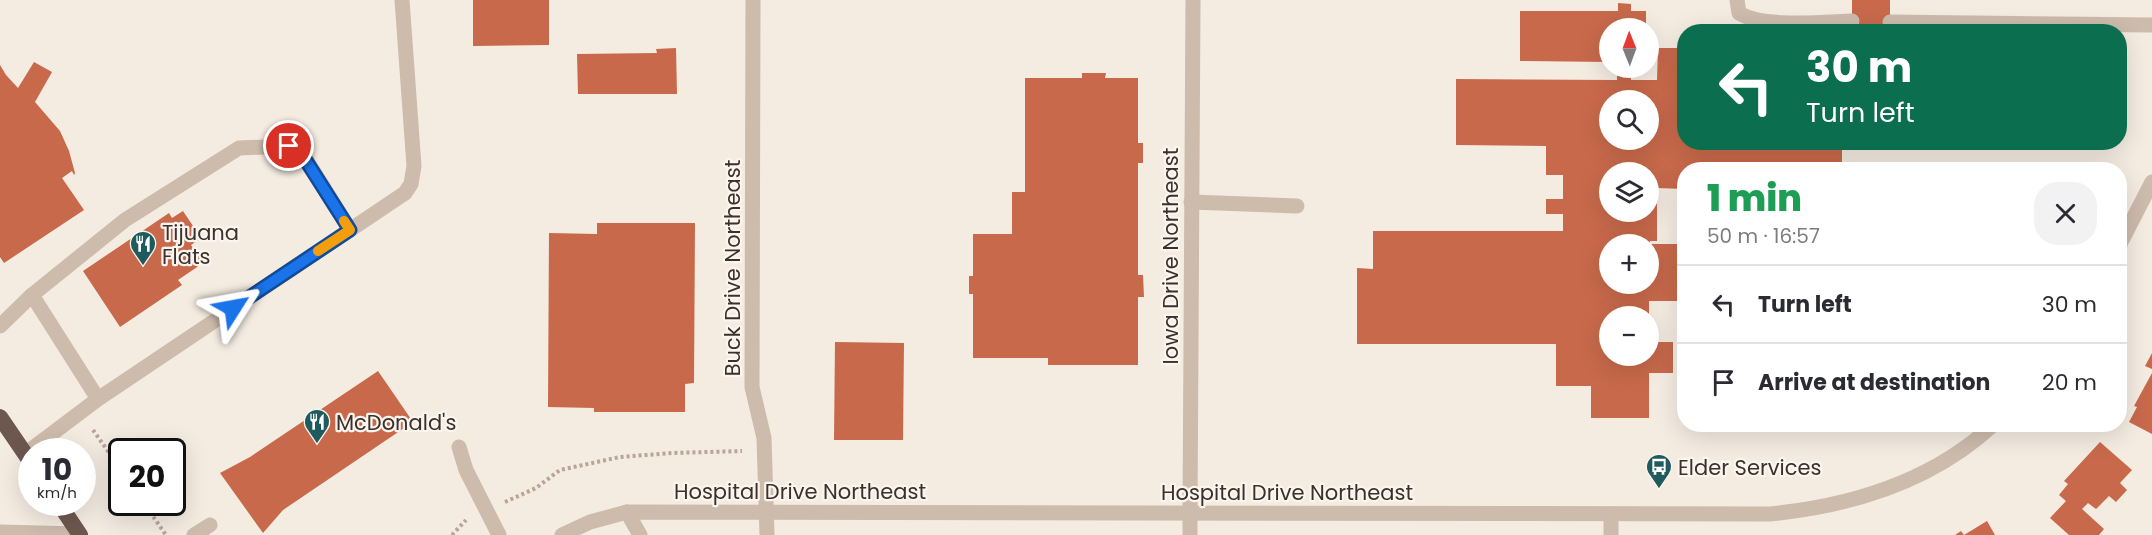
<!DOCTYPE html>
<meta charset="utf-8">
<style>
:root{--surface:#fff;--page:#f2f2f3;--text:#2b2b33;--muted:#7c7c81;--line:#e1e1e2}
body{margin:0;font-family:Poppins,sans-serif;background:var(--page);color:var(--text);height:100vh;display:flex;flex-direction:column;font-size:22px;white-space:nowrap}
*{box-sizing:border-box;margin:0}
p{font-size:20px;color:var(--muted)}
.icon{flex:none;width:33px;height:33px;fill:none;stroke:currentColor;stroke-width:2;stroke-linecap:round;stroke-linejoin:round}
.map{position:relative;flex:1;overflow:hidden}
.details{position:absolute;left:1677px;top:162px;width:450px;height:270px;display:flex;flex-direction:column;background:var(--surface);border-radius:24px;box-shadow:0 6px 24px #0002}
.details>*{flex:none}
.banner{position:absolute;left:1677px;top:24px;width:450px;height:126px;border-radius:24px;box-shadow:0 6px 24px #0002;background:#0b6e4f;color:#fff;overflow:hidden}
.needle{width:39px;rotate:359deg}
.buttons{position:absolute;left:1599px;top:18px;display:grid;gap:12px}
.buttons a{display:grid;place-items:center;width:60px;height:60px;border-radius:50%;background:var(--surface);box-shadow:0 6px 24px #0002;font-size:30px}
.speed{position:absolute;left:18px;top:438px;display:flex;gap:12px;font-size:30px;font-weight:700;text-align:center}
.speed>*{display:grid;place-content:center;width:78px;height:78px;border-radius:50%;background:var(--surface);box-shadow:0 6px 24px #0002;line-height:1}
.speed small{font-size:15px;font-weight:400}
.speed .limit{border:3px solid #111;border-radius:9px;background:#fff;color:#111}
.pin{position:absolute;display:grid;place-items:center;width:51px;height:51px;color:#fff;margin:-26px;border:3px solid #fff;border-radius:50%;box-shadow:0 2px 6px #0007}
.me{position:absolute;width:66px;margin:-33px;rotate:56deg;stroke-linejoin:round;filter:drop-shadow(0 0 4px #0008)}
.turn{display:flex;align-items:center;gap:21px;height:126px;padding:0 30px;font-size:27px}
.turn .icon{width:78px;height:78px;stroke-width:2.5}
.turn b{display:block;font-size:42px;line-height:51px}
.round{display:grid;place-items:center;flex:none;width:63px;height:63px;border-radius:24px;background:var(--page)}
.summary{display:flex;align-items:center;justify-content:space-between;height:102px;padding:0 30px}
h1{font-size:36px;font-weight:800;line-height:45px;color:#1e9e55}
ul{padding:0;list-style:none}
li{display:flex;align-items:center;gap:18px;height:78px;padding:0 30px;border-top:2px solid var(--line)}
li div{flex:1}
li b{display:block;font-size:22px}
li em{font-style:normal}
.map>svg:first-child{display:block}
.building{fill:#c8694b;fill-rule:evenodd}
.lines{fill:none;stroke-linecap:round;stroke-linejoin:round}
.path{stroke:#b9a596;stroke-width:4;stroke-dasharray:3 3;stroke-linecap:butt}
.service{stroke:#cdbbac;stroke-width:15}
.minor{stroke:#cdbbac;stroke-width:15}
.trunk{stroke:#6c584f;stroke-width:16}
.route-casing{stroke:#114b97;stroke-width:15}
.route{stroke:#1a73e8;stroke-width:10}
.slow{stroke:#f59e0b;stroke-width:10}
.labels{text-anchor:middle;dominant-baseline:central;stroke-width:4.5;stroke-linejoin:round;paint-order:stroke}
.poi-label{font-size:21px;fill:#3b302b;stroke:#fbf5ee;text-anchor:start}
.street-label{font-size:21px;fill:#3b302b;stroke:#fbf5ee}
</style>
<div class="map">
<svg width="2152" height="535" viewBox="0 0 2152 535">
<rect width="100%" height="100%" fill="#f4ebe1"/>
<g class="building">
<path d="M 473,0 L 549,0 L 549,45 L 473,46 Z"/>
<rect x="1852" y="0" width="38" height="32"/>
<path d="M 1618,3 L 1631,4 L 1631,11 L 1646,11 L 1646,28 L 1610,28 L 1610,62 L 1520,61 L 1520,11 L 1618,11 Z"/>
<path d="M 676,48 L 677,94 L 578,94 L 577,54 L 657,53 L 656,49 Z"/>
<path d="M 1658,48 L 1684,48 L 1684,142 L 1842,142 L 1842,170 L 1684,170 L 1684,189 L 1657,188 L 1657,241 L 1650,241 L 1650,244 L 1684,244 L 1684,301 L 1649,301 L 1649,316 L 1610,316 L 1610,356 L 1648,356 L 1648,342 L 1673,342 L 1673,373 L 1649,373 L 1649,418 L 1591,418 L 1591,386 L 1556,386 L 1556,344 L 1357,344 L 1357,268 L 1373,269 L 1373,231 L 1563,231 L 1563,214 L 1546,214 L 1546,199 L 1563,199 L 1563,175 L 1546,175 L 1546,146 L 1456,145 L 1456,79 L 1617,80 L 1617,68 L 1639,68 L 1639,70 L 1631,70 L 1631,80 L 1657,80 ZM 1610,100 L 1648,100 L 1648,140 L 1610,140 ZM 1610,172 L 1648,172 L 1648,212 L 1610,212 ZM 1610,244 L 1648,244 L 1648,284 L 1610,284 Z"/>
<path d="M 34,62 L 52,72 L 35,102 L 60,131 L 69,151 L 75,173 L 74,175 L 72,171 L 62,178 L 84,210 L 4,263 L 0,257 L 0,65 L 6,75 L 18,88 Z"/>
<path d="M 1082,73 L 1106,73 L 1105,78 L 1138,78 L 1138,143 L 1143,143 L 1143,163 L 1138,163 L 1138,275 L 1143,275 L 1144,297 L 1138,297 L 1138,365 L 1048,365 L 1048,358 L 973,358 L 973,294 L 969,294 L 969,276 L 973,276 L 973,234 L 1012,234 L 1012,192 L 1025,192 L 1025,78 L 1082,78 Z"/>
<path d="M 183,211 L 201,238 L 191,245 L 203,263 L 178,280 L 182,285 L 120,327 L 83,271 L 169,213 L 172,218 Z"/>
<path d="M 597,223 L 695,223 L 694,383 L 685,384 L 685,412 L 594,412 L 594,408 L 548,407 L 549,233 L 597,234 Z"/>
<path d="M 835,342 L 904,343 L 903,440 L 834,440 Z"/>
<path d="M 2152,353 L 2152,369 L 2145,366 Z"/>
<path d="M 378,371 L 413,422 L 283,510 L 263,533 L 220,473 L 250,457 Z"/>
<path d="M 2152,373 L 2152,434 L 2129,422 L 2137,407 L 2134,406 Z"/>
<path d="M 2100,442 L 2132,470 L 2120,483 L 2127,490 L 2116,502 L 2109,496 L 2096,509 L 2088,503 L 2082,509 L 2104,529 L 2099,535 L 2069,535 L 2050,518 L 2066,501 L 2059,495 L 2068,484 L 2064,481 Z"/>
<path d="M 1987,521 L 1995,535 L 1955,535 L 1961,531 L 1964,535 Z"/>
</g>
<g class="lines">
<g class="path">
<path d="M 93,430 L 122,471"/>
<path d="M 143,502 L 166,535"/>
<path d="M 505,502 L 536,488 L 560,470 L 620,457 L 672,453 L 742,451"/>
<path d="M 452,535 L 466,520"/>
</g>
<g class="service">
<path d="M 1737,0 L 1739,13 C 1762,28 1823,22 1852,21"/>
<path d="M 1890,22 L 2152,25"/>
<path d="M 1191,202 L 1297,206"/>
<path d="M 0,326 L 32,295"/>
<path d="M 98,399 L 32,295 L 125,220 L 239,148 L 289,146 L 304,156 L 350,230"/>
<path d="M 459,447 L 466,470 L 499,535"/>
<path d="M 25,454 L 98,399 L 405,193 L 411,184 L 414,166 L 402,0"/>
<path d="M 627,512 L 640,535"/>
<path d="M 1190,512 L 1190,535"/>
<path d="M 194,535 L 210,525"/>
</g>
<g class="minor">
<path d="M 753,0 L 752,387 L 764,438 L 767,535"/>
<path d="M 2120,244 L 2152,182"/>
<path d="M 1190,512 L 1193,0"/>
<path d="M 0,532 L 79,534"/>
<path d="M 562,535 L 590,522 L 627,512 L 1770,514 C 1851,506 1933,481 1994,424"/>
<path d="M 1611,535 L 1611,514"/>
</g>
<g class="trunk">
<path d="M 0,417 L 32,464"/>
<path d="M 58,502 L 80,535"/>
</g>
</g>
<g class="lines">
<defs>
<path id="route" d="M 233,308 L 350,230 L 303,156 L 289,146"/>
</defs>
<use href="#route" class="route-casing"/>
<use href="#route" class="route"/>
<path class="slow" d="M 318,251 L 350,230 L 344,221"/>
</g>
<defs>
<symbol id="restaurant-pin" viewBox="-11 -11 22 30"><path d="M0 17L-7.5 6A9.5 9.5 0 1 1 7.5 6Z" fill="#1f5a5e" stroke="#fbf5ee"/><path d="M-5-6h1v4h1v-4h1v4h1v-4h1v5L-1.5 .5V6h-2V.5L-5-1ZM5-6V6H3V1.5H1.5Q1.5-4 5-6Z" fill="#fff"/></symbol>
<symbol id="bus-pin" viewBox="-11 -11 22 30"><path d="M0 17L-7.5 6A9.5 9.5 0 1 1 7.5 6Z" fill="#1f5a5e" stroke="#fbf5ee"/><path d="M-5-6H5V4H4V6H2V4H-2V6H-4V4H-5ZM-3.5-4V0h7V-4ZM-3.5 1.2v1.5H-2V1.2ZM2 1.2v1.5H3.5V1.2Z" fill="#fff"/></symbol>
</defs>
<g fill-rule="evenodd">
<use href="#restaurant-pin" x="128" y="229" width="30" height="40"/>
<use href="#restaurant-pin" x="302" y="407" width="30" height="40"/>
<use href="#bus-pin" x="1644" y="452" width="30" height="40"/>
</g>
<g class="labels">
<g class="poi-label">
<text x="162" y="232">Tijuana<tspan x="162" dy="24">Flats</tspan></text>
<text x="336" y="422">McDonald's</text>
<text x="1678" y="467">Elder Services</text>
</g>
<g class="street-label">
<text transform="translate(1170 256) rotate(-90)">Iowa Drive Northeast</text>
<text transform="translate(732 268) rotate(-90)">Buck Drive Northeast</text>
<text x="800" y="491">Hospital Drive Northeast</text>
<text x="1287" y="492">Hospital Drive Northeast</text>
</g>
</g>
</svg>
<div class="buttons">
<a><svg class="needle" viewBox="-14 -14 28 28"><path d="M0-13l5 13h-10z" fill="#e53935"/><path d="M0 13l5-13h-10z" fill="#7c7c81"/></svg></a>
<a><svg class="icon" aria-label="search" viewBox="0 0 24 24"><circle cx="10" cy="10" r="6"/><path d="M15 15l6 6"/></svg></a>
<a><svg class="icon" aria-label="layers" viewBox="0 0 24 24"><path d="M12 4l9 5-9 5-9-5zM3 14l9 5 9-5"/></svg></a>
<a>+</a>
<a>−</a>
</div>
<div class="speed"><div>10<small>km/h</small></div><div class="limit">20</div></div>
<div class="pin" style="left:289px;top:146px;background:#d93025"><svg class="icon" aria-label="arrive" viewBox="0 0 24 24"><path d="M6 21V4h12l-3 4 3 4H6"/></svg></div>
<svg class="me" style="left:233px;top:308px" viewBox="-20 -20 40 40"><path d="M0-17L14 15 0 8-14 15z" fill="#1a73e8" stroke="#fff" stroke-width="4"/></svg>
<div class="banner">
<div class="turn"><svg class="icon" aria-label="left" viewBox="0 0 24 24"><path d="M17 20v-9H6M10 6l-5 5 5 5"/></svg><div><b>30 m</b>Turn left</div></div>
</div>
<section class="details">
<div class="summary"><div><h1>1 min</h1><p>50 m · 16:57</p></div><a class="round"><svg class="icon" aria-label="close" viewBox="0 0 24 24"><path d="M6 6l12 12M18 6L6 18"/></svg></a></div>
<ul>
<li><svg class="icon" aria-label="left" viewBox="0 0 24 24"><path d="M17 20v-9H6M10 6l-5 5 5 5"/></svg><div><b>Turn left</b></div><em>30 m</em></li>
<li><svg class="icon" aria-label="arrive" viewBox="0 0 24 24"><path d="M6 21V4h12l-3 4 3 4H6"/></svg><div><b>Arrive at destination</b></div><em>20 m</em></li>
</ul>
</section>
</div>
